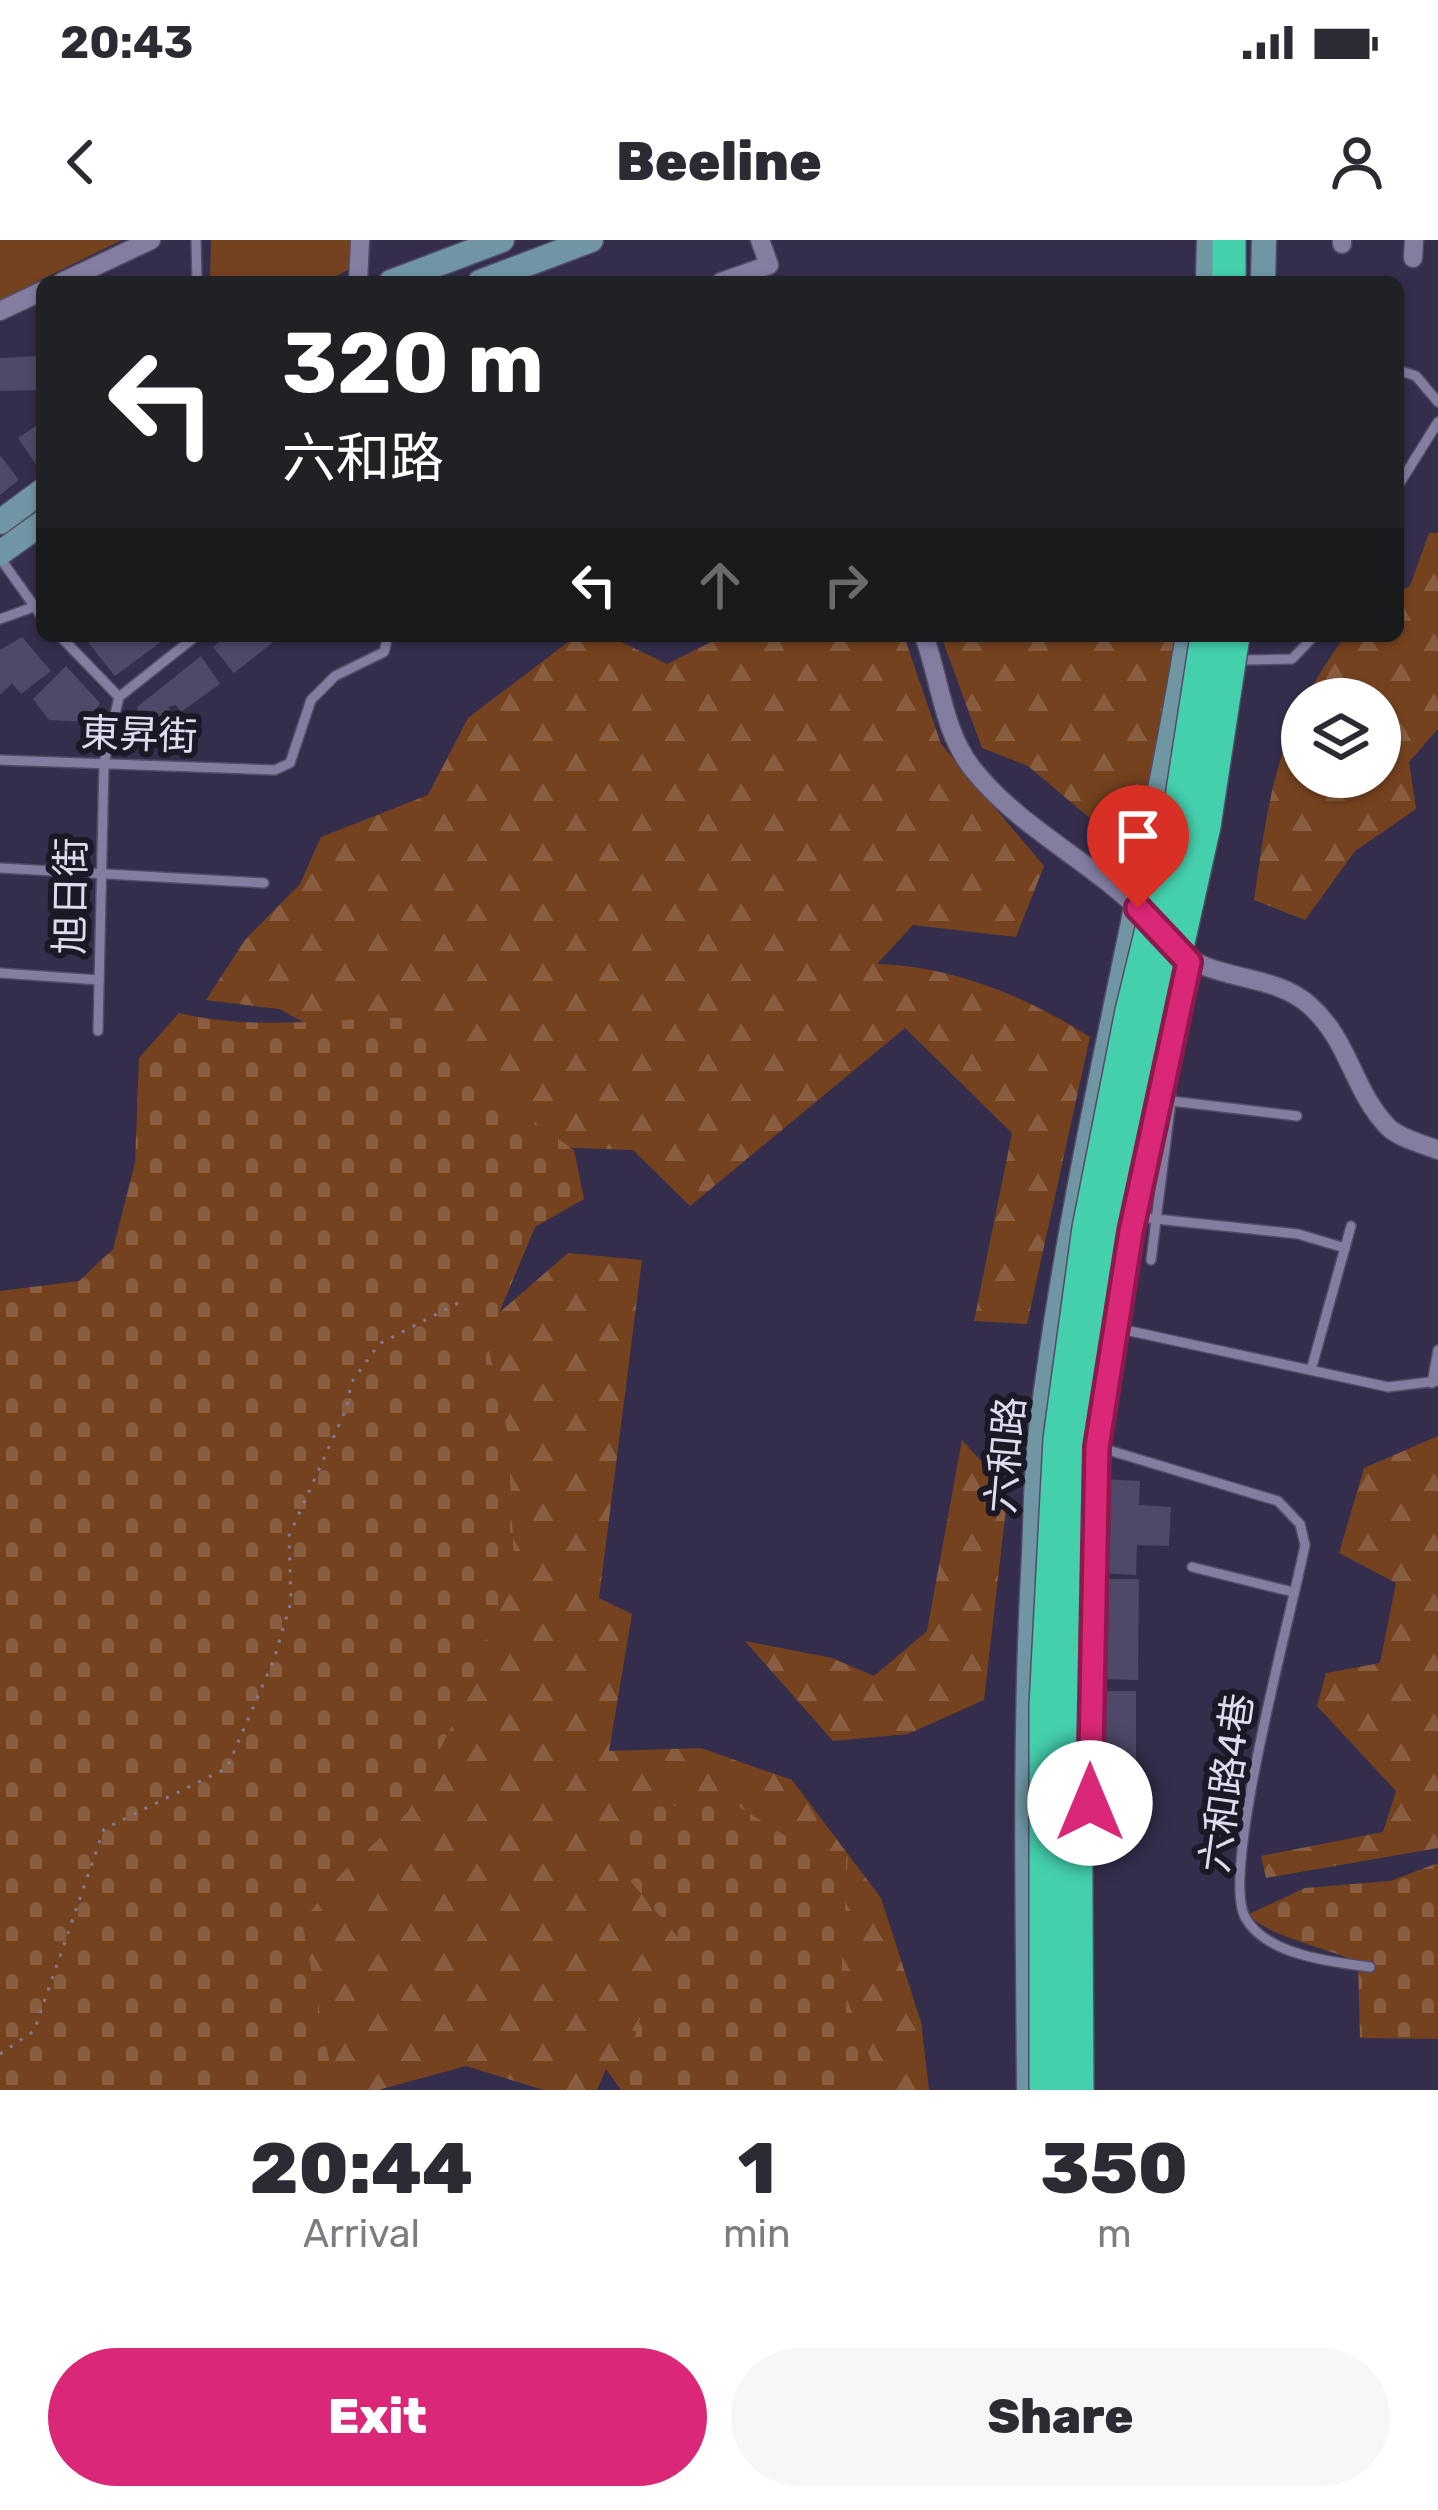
<!DOCTYPE html>
<meta charset="utf-8">
<style>
:root{--surface:#fff;--page:#f7f7f7;--text:#2b2b33;--muted:#7c7c81;--accent:#db2777}
body{margin:0;font-family:Rubik,"Noto Sans TC",sans-serif;background:var(--page);color:var(--text);height:100vh;display:flex;flex-direction:column;font-size:45px;white-space:nowrap}
*{box-sizing:border-box;margin:0}
p{font-size:39px;color:var(--muted)}
.icon{flex:none;width:66px;height:66px;fill:none;stroke:currentColor;stroke-width:2;stroke-linecap:round;stroke-linejoin:round}
.map{position:relative;height:1850px;overflow:hidden}
.drawer{display:flex;flex-direction:column;background:var(--surface);flex:1}
.drawer>*{flex:none}
.guide{position:absolute;left:36px;top:36px;width:1368px;height:366px;border-radius:18px;box-shadow:0 3px 9px #0004;background:#202124;color:#fff;overflow:hidden}
.buttons{position:absolute;left:1281px;top:438px;display:grid;gap:24px}
.buttons a{display:grid;place-items:center;width:120px;height:120px;border-radius:50%;background:var(--surface);box-shadow:0 3px 9px #0004;font-size:60px}
.pin{position:absolute;display:grid;place-items:center;width:102px;height:102px;color:#fff;margin:-123px -51px;border-radius:50% 50% 50% 0;rotate:-45deg;box-shadow:0 0 12px #0007}
.pin .icon{rotate:45deg}
.me{position:absolute;width:132px;margin:-66px;rotate:0deg;stroke-linejoin:round;filter:drop-shadow(0 0 9px #0008)}
.turn{display:flex;align-items:center;gap:42px;height:252px;padding:0 48px;font-size:54px}
.turn .icon{width:156px;height:156px;stroke-width:2.5}
.turn b{display:block;font-size:84px;line-height:102px}
.lanes{display:flex;align-items:center;height:114px;padding:0 48px;background:#0003;justify-content:center;gap:60px;direction:ltr}
.lanes .off{opacity:.35}
.eta{display:flex;justify-content:space-evenly;align-items:center;height:204px;text-align:center}
.eta b{font-size:72px;font-weight:800;line-height:84px}
.cta{display:flex;gap:24px;margin-top:auto;padding:24px 48px}
.cta a{flex:1;height:138px;border-radius:72px;background:var(--accent);color:#fff;font-size:48px;font-weight:800;line-height:138px;text-align:center}
.cta a+a{background:var(--page);color:var(--text)}
.status{display:flex;justify-content:space-between;align-items:center;height:84px;padding:0 60px;background:var(--surface);direction:ltr}
.status svg{height:33px;fill:currentColor}
header{display:flex;justify-content:space-between;align-items:center;height:156px;padding:0 48px;background:var(--surface);font-size:54px;font-weight:800}
.map>svg:first-child{display:block}
.green{fill:#75421f}
.forest{fill:url(#forest-firs);fill-rule:evenodd}
.cemetery{fill:url(#cemetery-stones)}
.building{fill:#4f4969}
.lines{fill:none;stroke-linecap:round;stroke-linejoin:round}
.lane-casing{stroke:#524c66;stroke-width:12}
.street-casing{stroke:#524c66;stroke-width:21}
.secondary-casing{stroke:#524c66;stroke-width:27}
.highway-casing{stroke:#524c66;stroke-width:36}
.path{stroke:#807b94;stroke-width:3;stroke-dasharray:3 9;stroke-linecap:butt}
.lane{stroke:#837da0;stroke-width:9}
.street{stroke:#837da0;stroke-width:18}
.secondary{stroke:#7096a4;stroke-width:24}
.highway{stroke:#44cfad;stroke-width:33}
.highway-bridge-casing{stroke:#524c66;stroke-width:36;stroke-linecap:butt}
.highway-bridge{stroke:#44cfad;stroke-width:33}
.route-casing{stroke:#8e194d;stroke-width:30}
.route{stroke:#db2777;stroke-width:21}
.labels{text-anchor:middle;dominant-baseline:central;stroke-width:12;stroke-linejoin:round;paint-order:stroke}
.street-label{font-size:39px;fill:#dedbee;stroke:#1b1926}
</style>
<div class="status"><b>20:43</b><svg viewBox="0 0 49 12"><path d="M0 12V9h3v3zM5 12V6h3v6zM10 12V3h3v9zM15 12V0h3v12zM26 1h20v11H26zM47 4h2v5h-2z"/></svg></div>
<header><svg class="icon" aria-label="back" viewBox="0 0 24 24"><path d="M15 5l-7 7 7 7"/></svg>Beeline<svg class="icon" aria-label="person" viewBox="0 0 24 24"><circle cx="12" cy="8" r="4"/><path d="M4 21q1-7 8-7t8 7"/></svg></header>
<div class="map">
<svg width="1438" height="1850" viewBox="0 0 1438 1850">
<defs>
<pattern id="forest-firs" width="22" height="20" patternUnits="userSpaceOnUse" patternTransform="scale(3)"><rect width="22" height="20" fill="#75421f"/><path d="M5 1l3.5 6h-7zM16 11l3.5 6h-7z" fill="#885d40"/></pattern>
<pattern id="cemetery-stones" width="16" height="16" patternUnits="userSpaceOnUse" patternTransform="scale(3)"><rect width="16" height="16" fill="#75421f"/><path d="M2 7V4a2 2 0 0 1 4 0v3zM10 15v-3a2 2 0 0 1 4 0v3z" fill="#885d40"/></pattern>
</defs>
<rect width="100%" height="100%" fill="#342e4c"/>
<g class="green">
<path d="M 0,0 L 122,0 L 0,60 Z"/>
<path d="M 211,0 L 352,0 L 351,28 L 325,42 L 210,42 Z"/>
</g>
<g class="forest">
<path d="M 1429,293 L 1438,293 L 1438,489 L 1409,522 L 1416,569 L 1355,611 L 1305,680 L 1254,660 C 1270,547 1277,491 1345,396 L 1398,396 L 1398,352 L 1410,346 ZM 1380,459 L 1380,537 L 1302,537 L 1302,459 Z"/>
<path d="M 576,396 L 609,396 L 667,424 L 723,396 L 904,396 L 941,504 L 1044,626 L 1016,697 L 913,685 L 877,724 C 953,726 1027,757 1090,797 L 1027,1084 L 974,1081 L 1012,893 L 905,788 L 690,966 L 633,910 L 496,905 L 363,814 L 279,769 L 206,760 L 245,700 L 300,644 L 321,597 L 428,555 L 468,478 Z"/>
<path d="M 941,396 L 1175,396 L 1160,503 L 1130,612 L 1028,526 L 982,508 Z"/>
<path d="M 568,1013 L 642,1020 L 599,1358 L 632,1374 L 609,1511 L 701,1508 L 792,1540 L 881,1658 L 921,1782 L 929,1850 L 621,1850 L 606,1829 L 597,1850 L 544,1850 L 466,1826 L 378,1850 L 290,1850 L 305,1591 L 470,1098 Z"/>
<path d="M 1438,1196 L 1438,1608 L 1266,1638 L 1261,1616 L 1383,1592 L 1396,1551 L 1317,1466 L 1326,1433 L 1380,1423 L 1396,1343 L 1339,1313 L 1364,1228 Z"/>
<path d="M 962,1200 L 1008,1251 L 984,1460 L 908,1494 L 833,1501 L 745,1401 L 832,1418 L 874,1436 L 927,1391 Z"/>
</g>
<g class="cemetery">
<path d="M 179,773 C 262,793 342,776 426,778 L 456,827 L 574,910 L 584,959 L 535,987 L 487,1102 L 508,1194 L 514,1319 L 464,1462 L 408,1572 L 341,1634 L 302,1682 L 335,1850 L 0,1850 L 0,1051 L 79,1041 L 113,1009 L 135,923 L 139,818 Z"/>
<path d="M 733,1563 L 797,1603 L 848,1615 L 841,1744 L 871,1820 L 869,1850 L 621,1850 L 646,1755 L 681,1701 L 622,1631 L 622,1568 Z"/>
<path d="M 1438,1623 L 1438,1799 L 1360,1798 L 1358,1722 C 1323,1707 1274,1698 1247,1675 L 1305,1648 L 1390,1641 Z"/>
</g>
<g class="building">
<path d="M 42,116 L 42,150 L 0,151 L 0,118 Z"/>
<path d="M 42,182 L 42,223 L 37,226 L 18,198 Z"/>
<path d="M 0,215 L 19,240 L 0,255 Z"/>
<path d="M 94,396 L 169,396 L 115,436 L 88,402 Z"/>
<path d="M 227,396 L 281,396 L 234,433 L 213,407 Z"/>
<path d="M 22,397 L 51,431 L 21,454 L 12,443 L 0,455 L 0,410 Z"/>
<path d="M 201,416 L 220,444 L 181,472 L 176,465 L 168,467 L 172,473 L 164,478 L 141,479 L 137,467 Z"/>
<path d="M 66,426 L 100,463 L 88,482 L 49,480 L 33,459 Z"/>
<path d="M 1102,1239 L 1140,1241 L 1139,1265 L 1171,1267 L 1169,1306 L 1137,1305 L 1136,1335 L 1097,1333 Z"/>
<path d="M 1099,1339 L 1139,1339 L 1138,1440 L 1098,1439 Z"/>
<rect x="1096" y="1451" width="40" height="72"/>
</g>
<g class="lines">
<defs>
<g id="lane">
<path d="M 196,0 L 197,42"/>
<path d="M 1398,130 L 1416,136 L 1438,162"/>
<path d="M 1398,246 L 1438,182"/>
<path d="M 0,318 L 42,377"/>
<path d="M 0,379 L 42,364"/>
<path d="M 60,396 L 119,457"/>
<path d="M 1245,420 L 1292,419 L 1314,396"/>
<path d="M 0,520 L 275,530 L 290,523 L 311,460 L 335,436 L 384,412 L 388,396"/>
<path d="M 0,628 L 264,643"/>
<path d="M 0,733 L 99,740"/>
<path d="M 98,791 L 104,523 L 119,457 L 196,396"/>
<path d="M 1171,861 L 1297,876"/>
<path d="M 1137,977 L 1298,994 L 1345,1008"/>
<path d="M 1151,1020 L 1171,861 L 1168,811"/>
<path d="M 1116,1088 L 1388,1147 L 1438,1141"/>
<path d="M 1311,1130 L 1351,986"/>
<path d="M 1432,1143 L 1438,1110"/>
<path d="M 1098,1207 L 1278,1261 L 1300,1284 L 1305,1305 C 1293,1368 1220,1632 1245,1677 C 1265,1715 1332,1722 1370,1727"/>
<path d="M 1192,1327 L 1293,1352"/>
</g>
<g id="street">
<path d="M 1342,0 L 1342,4"/>
<path d="M 1413,18 L 1414,0"/>
<path d="M 62,42 L 151,0"/>
<path d="M 358,42 L 360,0"/>
<path d="M 721,42 L 769,25 L 760,0"/>
<path d="M 0,71 L 42,51"/>
<path d="M 924,396 C 940,439 943,491 972,528 C 1018,587 1091,621 1144,674"/>
<path d="M 1175,707 C 1209,742 1271,732 1308,764 C 1350,800 1352,850 1388,887 C 1399,898 1423,904 1438,910"/>
</g>
<g id="secondary">
<path d="M 391,42 L 502,0"/>
<path d="M 480,42 L 591,0"/>
<path d="M 1208,42 L 1209,0"/>
<path d="M 1263,42 L 1264,0"/>
<path d="M 0,282 L 42,251"/>
<path d="M 0,313 L 42,283"/>
<path d="M 1118,1071 L 1139,952"/>
<path d="M 1029,1850 C 1028,1678 1024,1506 1033,1334 C 1036,1286 1035,1236 1041,1189 C 1074,921 1144,662 1188,396"/>
</g>
<path id="highway" d="M 1229,42 L 1229,0"/>
</defs>
<use href="#lane" class="lane-casing"/>
<use href="#street" class="street-casing"/>
<use href="#secondary" class="secondary-casing"/>
<use href="#highway" class="highway-casing"/>
<path class="path" d="M 0,1814 L 34,1791 L 104,1589 L 227,1528 L 274,1419 L 291,1362 L 289,1296 L 347,1167 L 351,1143 L 379,1104 L 460,1062"/>
<use href="#lane" class="lane"/>
<use href="#street" class="street"/>
<use href="#secondary" class="secondary"/>
<use href="#highway" class="highway"/>
<defs>
<g id="highway-bridge">
<path d="M 1046,1850 L 1046,1466 L 1060,1199 L 1089,988 L 1132,771 L 1178,583 L 1207,396"/>
<path d="M 1077,1850 L 1075,1468 L 1082,1203 L 1114,990 L 1204,586 L 1233,396"/>
</g>
</defs>
<use href="#highway-bridge" class="highway-bridge-casing"/>
<use href="#highway-bridge" class="highway-bridge"/>
</g>
<g class="lines">
<defs>
<path id="route" d="M 1090,1563 L 1097,1207 L 1131,992 L 1189,722 L 1138,668"/>
</defs>
<use href="#route" class="route-casing"/>
<use href="#route" class="route"/>
</g>
<g class="labels">
<g class="street-label">
<text transform="translate(139 495) rotate(2)">東昇街</text>
<text transform="translate(71 656) rotate(-89)">旭日街</text>
<text transform="translate(1006 1215) rotate(-85)">六和路</text>
<text transform="translate(1227 1543) rotate(-82)">六和路4巷</text>
</g>
</g>
</svg>
<div class="buttons">
<a><svg class="icon" aria-label="layers" viewBox="0 0 24 24"><path d="M12 4l9 5-9 5-9-5zM3 14l9 5 9-5"/></svg></a>
</div>
<div class="pin" style="left:1138px;top:668px;background:#d93025"><svg class="icon" aria-label="arrive" viewBox="0 0 24 24"><path d="M6 21V4h12l-3 4 3 4H6"/></svg></div>
<svg class="me" style="left:1090px;top:1563px" viewBox="-20 -20 40 40"><circle r="19" fill="#fff"/><path d="M0-13L10 11 0 6-10 11z" fill="#db2777"/></svg>
<div class="guide">
<div class="turn"><svg class="icon" aria-label="left" viewBox="0 0 24 24"><path d="M17 20v-9H6M10 6l-5 5 5 5"/></svg><div><b>320 m</b>六和路</div></div>
<div class="lanes"><svg class="icon" aria-label="left" viewBox="0 0 24 24"><path d="M17 20v-9H6M10 6l-5 5 5 5"/></svg><svg class="icon off" aria-label="ahead" viewBox="0 0 24 24"><path d="M12 20V5M6 11l6-6 6 6"/></svg><svg class="icon off" aria-label="right" viewBox="0 0 24 24"><path d="M7 20v-9h11M14 6l5 5-5 5"/></svg></div>
</div>
</div>
<section class="drawer">
<div class="eta">
<div><b>20:44</b><p>Arrival</p></div>
<div><b>1</b><p>min</p></div>
<div><b>350</b><p>m</p></div>
</div>
<div class="cta"><a>Exit</a><a>Share</a></div>
</section>
